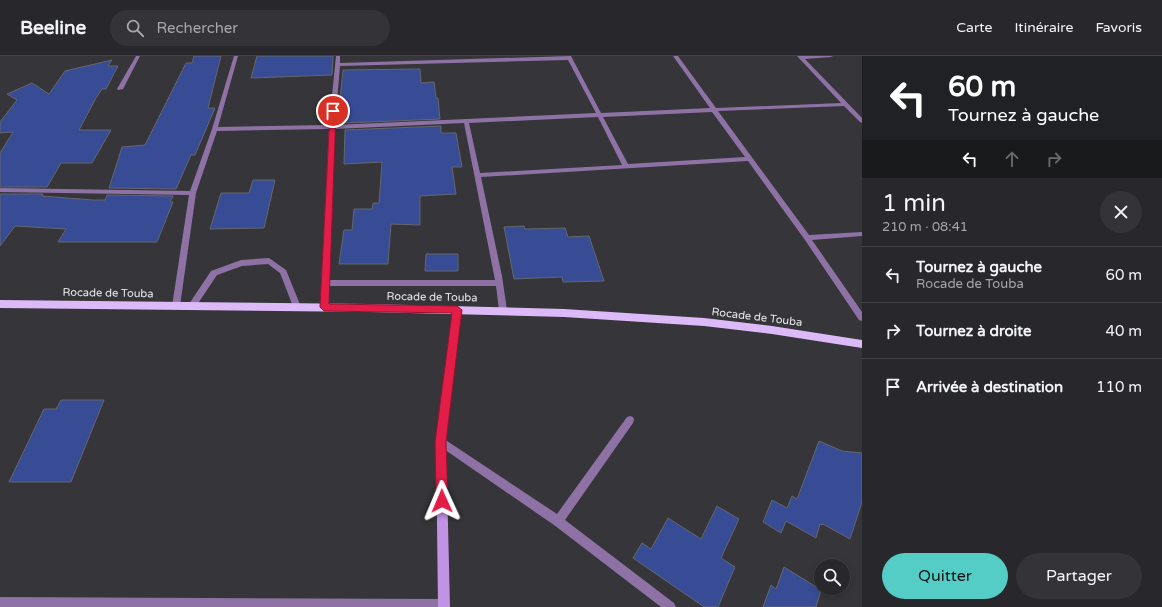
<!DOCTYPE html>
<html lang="fr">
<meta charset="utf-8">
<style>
:root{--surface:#28282c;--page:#343438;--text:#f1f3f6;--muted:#a5a6a9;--line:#444448;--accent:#54cdc7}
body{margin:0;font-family:"Varela Round",sans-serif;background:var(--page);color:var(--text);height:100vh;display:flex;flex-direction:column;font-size:15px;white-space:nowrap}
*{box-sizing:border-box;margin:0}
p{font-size:13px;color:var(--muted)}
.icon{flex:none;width:22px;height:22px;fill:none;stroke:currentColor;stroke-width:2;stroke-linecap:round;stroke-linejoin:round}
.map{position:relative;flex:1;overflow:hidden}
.details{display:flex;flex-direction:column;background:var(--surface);width:300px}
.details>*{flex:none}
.hud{background:#202124;color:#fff;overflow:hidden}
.controls{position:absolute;left:814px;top:503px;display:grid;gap:8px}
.controls a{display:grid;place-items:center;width:36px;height:36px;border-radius:50%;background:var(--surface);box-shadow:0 2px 6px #0003,0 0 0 1px var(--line);font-size:20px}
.pin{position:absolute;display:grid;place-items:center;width:34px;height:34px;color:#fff;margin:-17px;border:2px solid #fff;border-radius:50%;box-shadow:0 1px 4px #0007}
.me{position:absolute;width:44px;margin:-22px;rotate:359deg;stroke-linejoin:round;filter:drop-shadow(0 0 3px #0008)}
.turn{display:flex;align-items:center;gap:14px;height:84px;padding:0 20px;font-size:18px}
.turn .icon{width:52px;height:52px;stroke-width:2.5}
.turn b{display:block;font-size:28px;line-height:34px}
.lanes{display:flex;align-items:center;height:38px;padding:0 20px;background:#0003;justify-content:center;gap:20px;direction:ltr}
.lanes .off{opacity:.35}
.round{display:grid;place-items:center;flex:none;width:42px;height:42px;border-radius:21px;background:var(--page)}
.head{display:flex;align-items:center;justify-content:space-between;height:68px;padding:0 20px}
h1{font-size:24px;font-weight:600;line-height:30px}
.cta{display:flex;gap:8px;margin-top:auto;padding:8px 20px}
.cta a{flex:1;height:46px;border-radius:24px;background:var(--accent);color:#111;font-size:16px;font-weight:600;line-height:46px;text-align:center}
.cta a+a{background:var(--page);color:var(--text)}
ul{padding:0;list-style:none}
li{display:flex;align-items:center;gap:12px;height:56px;padding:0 20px;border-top:1px solid var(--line)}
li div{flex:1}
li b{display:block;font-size:15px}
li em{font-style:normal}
header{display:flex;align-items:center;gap:24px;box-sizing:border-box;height:56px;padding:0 20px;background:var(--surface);border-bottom:1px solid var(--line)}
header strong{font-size:19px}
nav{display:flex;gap:22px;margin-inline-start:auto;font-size:14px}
.search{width:280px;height:36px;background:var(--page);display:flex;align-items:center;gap:10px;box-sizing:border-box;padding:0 14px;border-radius:22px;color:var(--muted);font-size:15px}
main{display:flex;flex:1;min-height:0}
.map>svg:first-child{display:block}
.building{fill:#384c95;stroke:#65676c}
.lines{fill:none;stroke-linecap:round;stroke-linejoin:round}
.lane{fill:#8f72a5;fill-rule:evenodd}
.street{fill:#8f72a5;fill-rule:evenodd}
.secondary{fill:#c193e5;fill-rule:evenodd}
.primary{fill:#dcbaf8;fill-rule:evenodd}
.route{fill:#e11d48;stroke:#92132f}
.labels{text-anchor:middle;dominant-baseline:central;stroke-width:4;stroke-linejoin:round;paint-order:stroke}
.street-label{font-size:11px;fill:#ebeaee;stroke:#35353a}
</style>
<header>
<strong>Beeline</strong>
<div class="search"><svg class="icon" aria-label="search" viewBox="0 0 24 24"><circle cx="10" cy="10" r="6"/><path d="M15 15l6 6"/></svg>Rechercher</div>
<nav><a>Carte</a><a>Itinéraire</a><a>Favoris</a></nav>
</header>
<main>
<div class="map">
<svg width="862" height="551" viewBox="0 0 862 551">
<rect width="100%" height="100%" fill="#35353a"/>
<g class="building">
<path d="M 194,0 L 221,0 L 208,52 L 215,52 L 195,99 L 191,99 L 176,133 L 109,132 L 122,91 L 145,89 L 186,7 L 192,7 Z"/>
<path d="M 257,0 L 333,0 L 332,19 L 251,22 Z"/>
<path d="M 112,4 L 108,10 L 118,10 L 106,33 L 102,33 L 96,42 L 79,74 L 111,74 L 92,107 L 61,107 L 47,131 L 0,131 L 0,97 L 13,76 L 0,77 L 0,66 L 17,44 L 7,38 L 32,27 L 49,38 L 65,15 Z"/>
<path d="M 420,13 L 421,27 L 434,26 L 436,42 L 438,42 L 440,63 L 346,67 L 346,65 L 341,65 L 341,63 L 338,63 L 343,14 Z"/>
<path d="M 441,70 L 441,77 L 456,77 L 462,111 L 452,111 L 456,138 L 420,140 L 420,169 L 391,168 L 388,208 L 339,208 L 344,174 L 352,174 L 354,153 L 372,153 L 373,147 L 379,147 L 382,106 L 344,108 L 345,74 Z"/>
<path d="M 253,124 L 275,124 L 264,172 L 210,173 L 221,137 L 249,137 Z"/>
<path d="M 0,138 L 43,138 L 42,140 L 93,144 L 105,144 L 107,139 L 173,140 L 170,146 L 173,146 L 157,186 L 58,186 L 66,173 L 15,170 L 0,190 Z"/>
<path d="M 524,170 L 525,173 L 565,172 L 568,181 L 589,180 L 604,225 L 563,226 L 562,221 L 514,223 L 504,171 Z"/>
<path d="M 426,198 L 458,198 L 458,215 L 425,215 Z"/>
<path d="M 61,344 L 104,344 L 71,426 L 9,426 L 44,353 L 56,353 Z"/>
<path d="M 819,385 L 842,395 L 862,397 L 862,446 L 850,483 L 823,468 L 822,469 L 820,468 L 816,482 L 786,465 L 781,477 L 763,466 L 772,444 L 787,452 L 792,440 L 797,443 Z"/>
<path d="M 717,450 L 739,463 L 721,502 L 735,511 L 718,551 L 704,551 L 633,502 L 642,487 L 651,493 L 668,462 L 701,483 Z"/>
<path d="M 784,511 L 821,534 L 816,551 L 763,551 L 771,529 L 776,533 Z"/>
</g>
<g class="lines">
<path class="lane" d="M 269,202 L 286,214 L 301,251 L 300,253 L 294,253 L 280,217 L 268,208 L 242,210 L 217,219 L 195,252 L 189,252 L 188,250 L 189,248 L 211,215 L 241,204 Z"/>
<g class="street">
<path d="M 136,0 L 140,0 L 123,33 L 118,34 L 117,33 Z"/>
<path d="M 234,0 L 238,0 L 218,71 L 329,69 L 336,0 L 340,0 L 340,7 L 571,0 L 601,57 L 710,52 L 673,0 L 678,0 L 716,52 L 841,47 L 797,0 L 833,0 L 831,1 L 805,3 L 862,62 L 862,67 L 860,66 L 844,50 L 718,55 L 809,179 L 862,176 L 862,180 L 812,184 L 862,256 L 862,265 L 859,264 L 805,184 L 748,105 L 481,121 L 502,220 L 507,254 L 503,257 L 499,254 L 496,230 L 329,230 L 328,251 L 327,253 L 321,253 L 320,251 L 329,73 L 217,75 L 196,137 L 180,250 L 176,253 L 172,250 L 189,139 L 0,136 L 0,132 L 190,135 L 212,73 ZM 568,4 L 596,57 L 335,69 L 340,10 ZM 712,56 L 745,101 L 628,108 L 603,61 ZM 598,61 L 622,109 L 480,117 L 469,67 ZM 464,67 L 495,224 L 329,224 L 335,73 Z"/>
<path d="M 630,360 L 633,361 L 634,364 L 633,367 L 565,464 L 674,547 L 676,551 L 661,551 L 554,469 L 438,389 L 436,386 L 438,383 L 441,382 L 444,383 L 557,458 L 627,361 Z"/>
<path d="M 0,541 L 444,543 L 448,544 L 449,548 L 448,551 L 0,551 Z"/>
</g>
<path class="secondary" d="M 457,251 L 461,254 L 446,386 L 450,551 L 438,551 L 436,386 L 453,254 Z"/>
<path class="primary" d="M 0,244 L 369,248 L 564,253 L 704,262 L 772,270 L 862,284 L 862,292 L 772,278 L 704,270 L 564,261 L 369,256 L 0,252 Z"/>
</g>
<path class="route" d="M 333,53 L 336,55 L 329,248 L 457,250 L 462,254 L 446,386 L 448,445 L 446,449 L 442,450 L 438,449 L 436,445 L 435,386 L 452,257 L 324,255 L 320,251 L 330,55 Z"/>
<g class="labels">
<g class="street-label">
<text transform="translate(108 237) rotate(1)">Rocade de Touba</text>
<text transform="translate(432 241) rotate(1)">Rocade de Touba</text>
<text transform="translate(757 261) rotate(7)">Rocade de Touba</text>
</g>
</g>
</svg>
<div class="controls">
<a><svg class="icon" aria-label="search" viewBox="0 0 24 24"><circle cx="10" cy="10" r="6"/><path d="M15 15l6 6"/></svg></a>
</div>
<div class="pin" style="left:333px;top:55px;background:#d93025"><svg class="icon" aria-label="arrive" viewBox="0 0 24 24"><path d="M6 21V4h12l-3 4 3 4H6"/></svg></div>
<svg class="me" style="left:442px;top:445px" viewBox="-20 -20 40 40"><path d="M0-17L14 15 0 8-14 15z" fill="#e11d48" stroke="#fff" stroke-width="4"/></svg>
</div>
<section class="details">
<div class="hud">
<div class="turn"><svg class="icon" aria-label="left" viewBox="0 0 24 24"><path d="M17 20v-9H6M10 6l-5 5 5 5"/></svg><div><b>60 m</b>Tournez à gauche</div></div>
<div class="lanes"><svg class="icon" aria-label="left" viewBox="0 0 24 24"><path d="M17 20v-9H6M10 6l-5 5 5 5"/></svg><svg class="icon off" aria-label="ahead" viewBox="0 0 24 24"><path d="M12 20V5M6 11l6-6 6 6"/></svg><svg class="icon off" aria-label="right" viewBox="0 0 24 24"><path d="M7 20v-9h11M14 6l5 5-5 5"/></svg></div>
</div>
<div class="head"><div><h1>1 min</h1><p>210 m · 08:41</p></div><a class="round"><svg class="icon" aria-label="close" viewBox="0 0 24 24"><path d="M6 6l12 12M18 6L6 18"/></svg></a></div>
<ul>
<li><svg class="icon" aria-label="left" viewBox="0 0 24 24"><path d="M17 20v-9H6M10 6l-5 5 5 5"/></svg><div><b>Tournez à gauche</b><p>Rocade de Touba</p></div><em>60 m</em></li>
<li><svg class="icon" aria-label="right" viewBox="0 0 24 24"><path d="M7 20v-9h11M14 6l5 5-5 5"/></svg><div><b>Tournez à droite</b></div><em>40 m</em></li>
<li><svg class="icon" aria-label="arrive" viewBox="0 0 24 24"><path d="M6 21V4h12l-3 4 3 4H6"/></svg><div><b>Arrivée à destination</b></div><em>110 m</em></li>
</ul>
<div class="cta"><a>Quitter</a><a>Partager</a></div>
</section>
</main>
